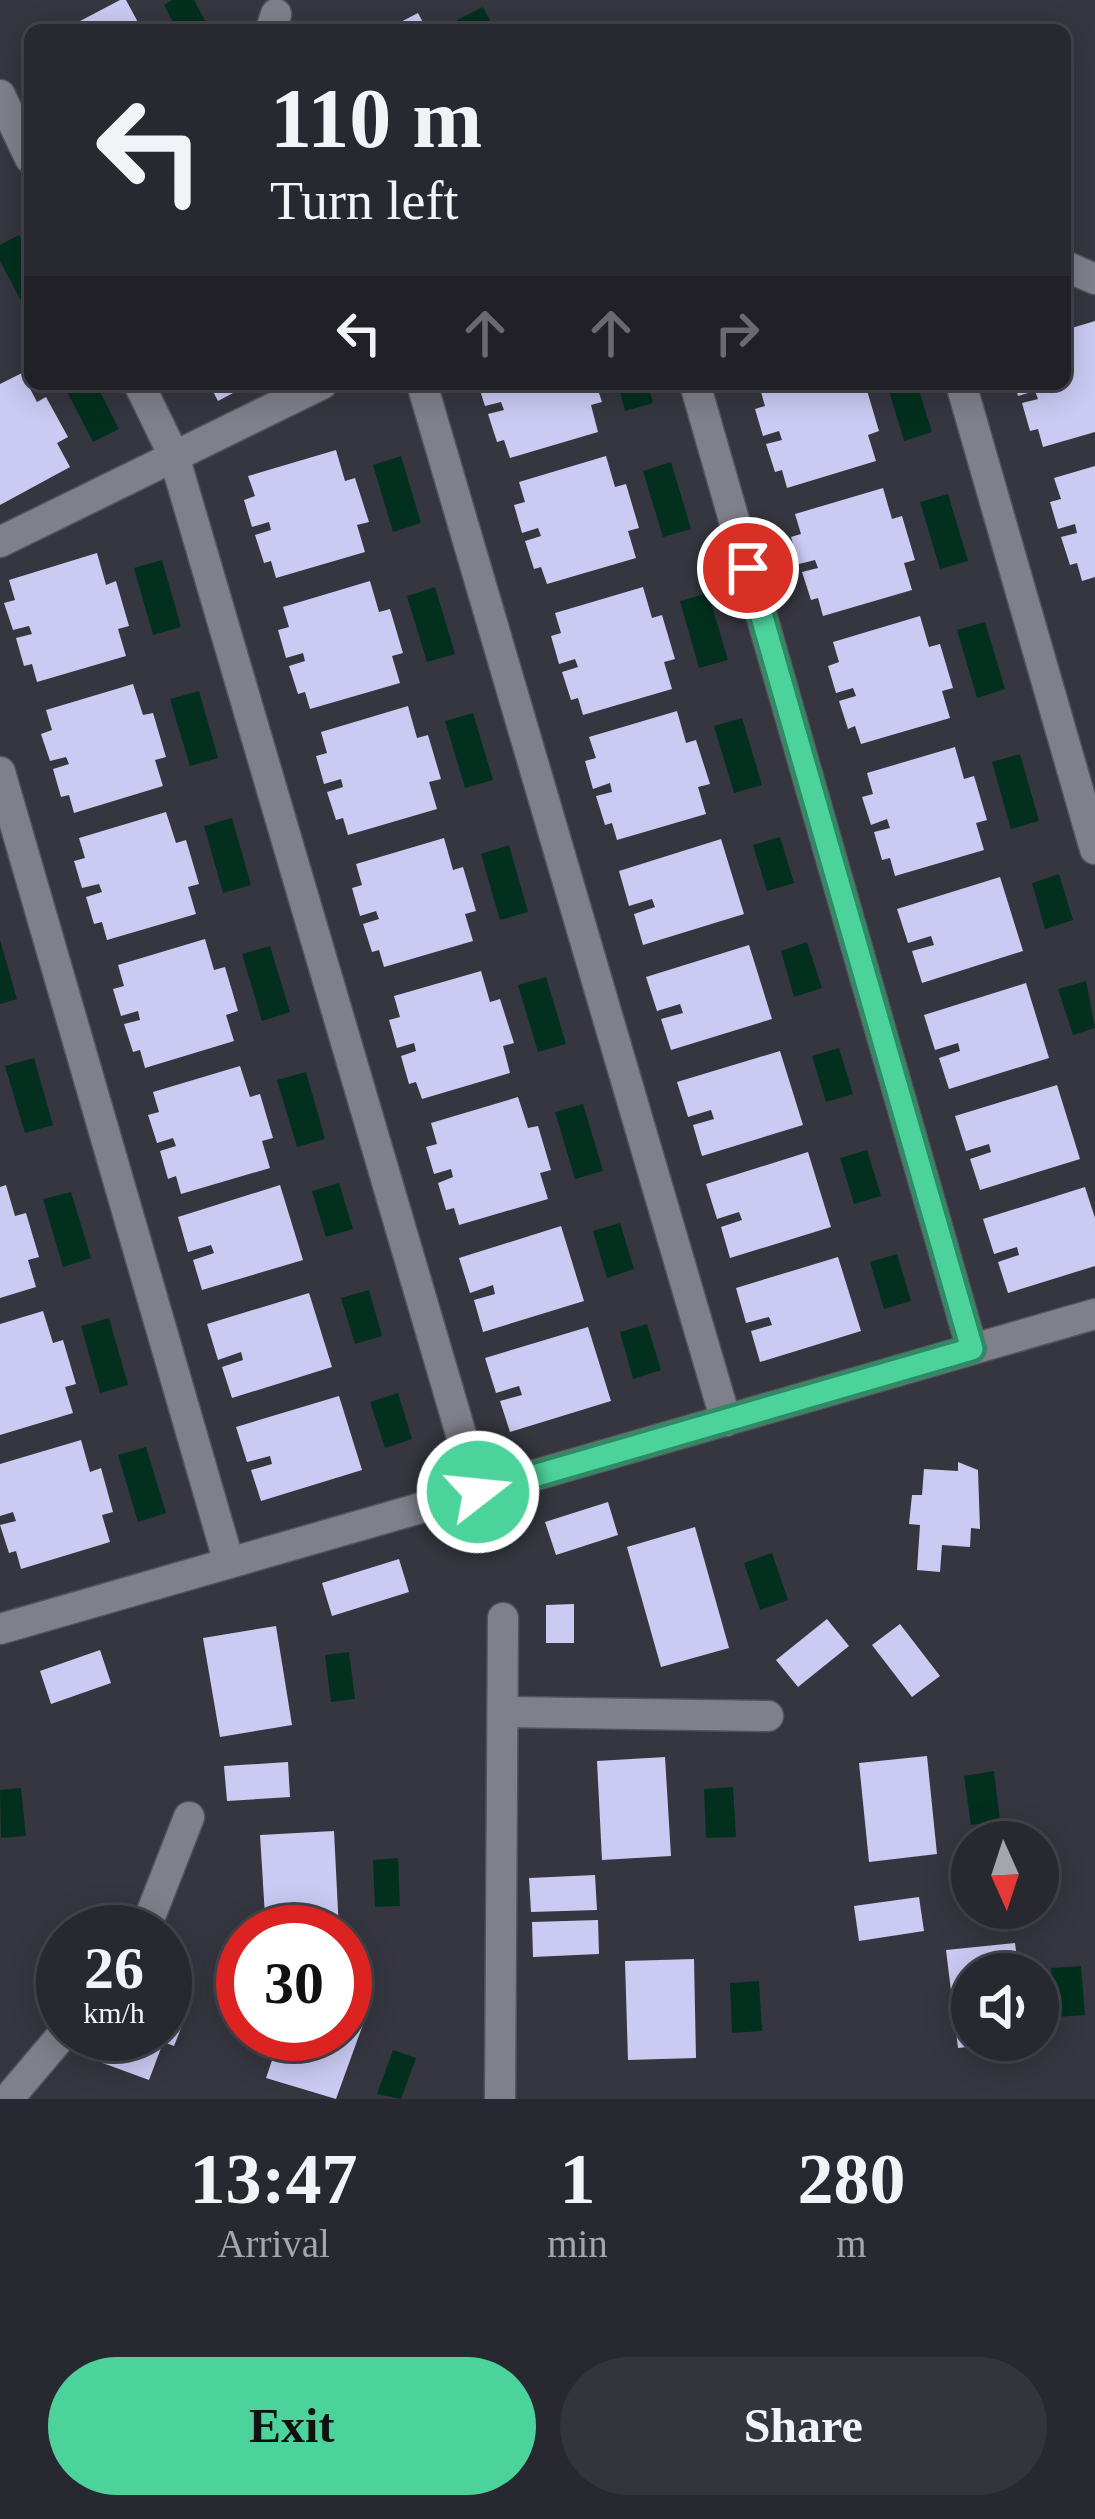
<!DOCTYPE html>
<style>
:root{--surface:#282830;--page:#34343c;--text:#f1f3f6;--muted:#a5a6ab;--line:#44444c;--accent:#4cd39b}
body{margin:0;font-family:Georgia,serif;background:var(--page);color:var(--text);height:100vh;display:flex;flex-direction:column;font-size:45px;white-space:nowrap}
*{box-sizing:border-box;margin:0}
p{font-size:39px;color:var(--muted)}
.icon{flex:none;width:66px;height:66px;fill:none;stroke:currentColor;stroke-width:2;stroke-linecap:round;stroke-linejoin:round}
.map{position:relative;height:2099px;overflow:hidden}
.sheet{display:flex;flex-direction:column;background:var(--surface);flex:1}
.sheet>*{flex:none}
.hud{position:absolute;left:24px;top:24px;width:1047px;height:366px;border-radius:18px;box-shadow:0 6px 30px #0003,0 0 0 3px var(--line);background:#282830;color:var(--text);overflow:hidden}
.needle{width:78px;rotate:177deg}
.buttons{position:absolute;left:951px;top:1821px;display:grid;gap:24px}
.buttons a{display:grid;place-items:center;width:108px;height:108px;border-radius:50%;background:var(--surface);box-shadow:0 6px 30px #0003,0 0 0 3px var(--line);font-size:60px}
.speed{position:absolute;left:36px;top:1905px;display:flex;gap:24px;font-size:60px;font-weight:700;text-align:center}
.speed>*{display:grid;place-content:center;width:156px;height:156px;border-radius:50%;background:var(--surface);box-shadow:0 6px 30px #0003,0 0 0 3px var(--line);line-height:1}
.speed small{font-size:30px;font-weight:400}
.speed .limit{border:18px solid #d22;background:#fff;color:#111}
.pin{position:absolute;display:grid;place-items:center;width:102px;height:102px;color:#fff;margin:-51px;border:6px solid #fff;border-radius:50%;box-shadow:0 3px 12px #0007}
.me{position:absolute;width:132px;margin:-66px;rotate:74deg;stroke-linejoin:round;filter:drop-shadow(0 0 9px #0008)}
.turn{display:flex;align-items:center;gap:42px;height:252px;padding:0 48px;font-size:54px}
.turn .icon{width:156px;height:156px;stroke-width:2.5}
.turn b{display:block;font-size:84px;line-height:102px}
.lanes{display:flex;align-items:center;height:114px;padding:0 48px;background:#0003;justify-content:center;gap:60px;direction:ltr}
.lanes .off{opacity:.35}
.eta{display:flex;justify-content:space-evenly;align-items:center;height:204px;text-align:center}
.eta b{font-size:72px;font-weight:600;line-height:84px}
.cta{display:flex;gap:24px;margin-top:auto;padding:24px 48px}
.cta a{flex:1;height:138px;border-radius:72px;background:var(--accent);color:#111;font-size:48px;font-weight:600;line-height:138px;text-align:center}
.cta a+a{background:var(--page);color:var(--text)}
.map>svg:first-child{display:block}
.water{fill:#03301e}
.building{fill:#cbcaf3}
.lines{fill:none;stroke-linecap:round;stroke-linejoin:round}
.minor-casing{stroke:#53535b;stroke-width:33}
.minor{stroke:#80808c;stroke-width:30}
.route-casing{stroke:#318965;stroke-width:30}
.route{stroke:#4cd39b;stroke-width:21}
</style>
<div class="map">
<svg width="1095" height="2099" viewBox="0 0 1095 2099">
<rect width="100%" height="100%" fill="#363640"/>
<g class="water">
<path d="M 172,0 L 194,0 L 210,30 L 177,30 L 164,5 Z"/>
<path d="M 483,7 L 495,30 L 462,30 L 457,20 Z"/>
<path d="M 19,235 L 30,256 L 26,310 L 0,261 L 0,245 Z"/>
<path d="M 63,384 L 96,384 L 119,429 L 93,442 Z"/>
<path d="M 618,384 L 648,384 L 653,403 L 625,411 Z"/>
<path d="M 887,384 L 917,384 L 932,432 L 904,441 Z"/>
<path d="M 401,456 L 421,523 L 393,532 L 373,465 Z"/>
<path d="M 671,462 L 691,529 L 663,537 L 643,471 Z"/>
<path d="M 948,494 L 968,561 L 940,569 L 920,502 Z"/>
<path d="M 162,560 L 181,627 L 153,635 L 134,568 Z"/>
<path d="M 435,587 L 455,654 L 427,662 L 407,596 Z"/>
<path d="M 708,593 L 728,660 L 699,668 L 680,601 Z"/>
<path d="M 985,622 L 1005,689 L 977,698 L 957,630 Z"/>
<path d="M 199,691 L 218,758 L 190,766 L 170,699 Z"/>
<path d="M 473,713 L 493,780 L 465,788 L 445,721 Z"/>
<path d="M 742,718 L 762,785 L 734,793 L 714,726 Z"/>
<path d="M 1020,754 L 1039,821 L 1011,829 L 992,762 Z"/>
<path d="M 232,818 L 251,885 L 223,893 L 204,826 Z"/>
<path d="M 780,837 L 794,883 L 767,891 L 753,845 Z"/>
<path d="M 509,845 L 528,912 L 500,920 L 481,854 Z"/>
<path d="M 1059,874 L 1073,920 L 1045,929 L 1032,883 Z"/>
<path d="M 0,940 L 17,999 L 0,1004 Z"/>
<path d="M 807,942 L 822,988 L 794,997 L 781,951 Z"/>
<path d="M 270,946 L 290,1012 L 262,1021 L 242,954 Z"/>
<path d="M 546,977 L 566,1044 L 538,1052 L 518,985 Z"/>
<path d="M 1086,981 L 1095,1028 L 1073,1035 L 1058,989 Z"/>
<path d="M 839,1048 L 853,1094 L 826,1102 L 812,1056 Z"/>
<path d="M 34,1058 L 53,1125 L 25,1133 L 5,1066 Z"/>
<path d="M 306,1072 L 325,1139 L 297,1147 L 277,1080 Z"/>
<path d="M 583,1104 L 603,1171 L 575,1179 L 555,1112 Z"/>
<path d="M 867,1150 L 881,1196 L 854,1204 L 840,1158 Z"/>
<path d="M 339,1183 L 353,1229 L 326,1237 L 312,1191 Z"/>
<path d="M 71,1192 L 91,1258 L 63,1267 L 43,1199 Z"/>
<path d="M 620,1223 L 634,1269 L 607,1278 L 593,1231 Z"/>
<path d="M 897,1254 L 911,1301 L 884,1309 L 870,1262 Z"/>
<path d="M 369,1290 L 382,1336 L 355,1344 L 341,1298 Z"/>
<path d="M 109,1318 L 128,1385 L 100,1393 L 81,1326 Z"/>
<path d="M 647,1324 L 661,1370 L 633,1379 L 620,1332 Z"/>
<path d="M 398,1393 L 412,1439 L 385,1448 L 370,1402 Z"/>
<path d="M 146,1447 L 166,1513 L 138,1522 L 118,1455 Z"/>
<path d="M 772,1553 L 788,1600 L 760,1610 L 744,1563 Z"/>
<path d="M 349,1652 L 355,1699 L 331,1702 L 325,1655 Z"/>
<path d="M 994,1771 L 1000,1821 L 971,1825 L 964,1776 Z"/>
<path d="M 733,1787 L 736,1837 L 706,1838 L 704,1789 Z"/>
<path d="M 21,1788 L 26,1836 L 1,1838 L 0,1790 Z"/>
<path d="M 398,1858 L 400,1906 L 375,1907 L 373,1860 Z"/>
<path d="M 1081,1966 L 1085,2015 L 1055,2017 L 1051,1968 Z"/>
<path d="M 759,1981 L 762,2031 L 732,2033 L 730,1983 Z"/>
<path d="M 393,2050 L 416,2058 L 401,2099 L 377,2094 Z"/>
</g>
<g class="building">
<path d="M 120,0 L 126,0 L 140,26 L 149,21 L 154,30 L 63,30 Z"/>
<path d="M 418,13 L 427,30 L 385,30 Z"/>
<path d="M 1095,321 L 1095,432 L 1043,447 L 1038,429 L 1030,431 L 1022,403 L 1038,399 L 1035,391 L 1018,396 L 1015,384 L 1065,384 L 1065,330 Z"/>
<path d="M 22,373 L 37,402 L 46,397 L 68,437 L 57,443 L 70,467 L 0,505 L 0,384 Z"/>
<path d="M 209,384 L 250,384 L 218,401 Z"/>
<path d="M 478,384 L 596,384 L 602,402 L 591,405 L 598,432 L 510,458 L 504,440 L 497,442 L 488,414 L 504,410 L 501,402 L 485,406 Z"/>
<path d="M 854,384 L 856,390 L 866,387 L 879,431 L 868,435 L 876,461 L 787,488 L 782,470 L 775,472 L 766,444 L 782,440 L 779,431 L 763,436 L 755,409 L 765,406 L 759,385 Z"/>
<path d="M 336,450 L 345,481 L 355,478 L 369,522 L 357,525 L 365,552 L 276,578 L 271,561 L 264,563 L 255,535 L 271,530 L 269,522 L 252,527 L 244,500 L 255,496 L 248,476 Z"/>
<path d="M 606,456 L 615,487 L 626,484 L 639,528 L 628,531 L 636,558 L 547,584 L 541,567 L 534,569 L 525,541 L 541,536 L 538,528 L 522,533 L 514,505 L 525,502 L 519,482 Z"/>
<path d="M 1095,466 L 1095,577 L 1082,581 L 1077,563 L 1070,565 L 1061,537 L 1077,533 L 1075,524 L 1058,529 L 1050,502 L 1061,499 L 1054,478 Z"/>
<path d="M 883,488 L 892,519 L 902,516 L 915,560 L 904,563 L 912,590 L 823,616 L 818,598 L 811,600 L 802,572 L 818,568 L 815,560 L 799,564 L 791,537 L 801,534 L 795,514 Z"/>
<path d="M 97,553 L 106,585 L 116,581 L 129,626 L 118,629 L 126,656 L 37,682 L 32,664 L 24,666 L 16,638 L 32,634 L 29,626 L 13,630 L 4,603 L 15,600 L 9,580 Z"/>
<path d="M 370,581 L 379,612 L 390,609 L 403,653 L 392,656 L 400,683 L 310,709 L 305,692 L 298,694 L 289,666 L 305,661 L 303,653 L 286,658 L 278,630 L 289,627 L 283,607 Z"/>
<path d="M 643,587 L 652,618 L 662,615 L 675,659 L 664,662 L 672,689 L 583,715 L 578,698 L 571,700 L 562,672 L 578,667 L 575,659 L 559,664 L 551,636 L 561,633 L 555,613 Z"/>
<path d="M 920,616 L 929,647 L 940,644 L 953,688 L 942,691 L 950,718 L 861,744 L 855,726 L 848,729 L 839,701 L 856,696 L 853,688 L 836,693 L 828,666 L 839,662 L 833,642 Z"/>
<path d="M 133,684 L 143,715 L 153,713 L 166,757 L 155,760 L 163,786 L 74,813 L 69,795 L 61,797 L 53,769 L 69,764 L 66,757 L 50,761 L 41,734 L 52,730 L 46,710 Z"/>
<path d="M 408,706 L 417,738 L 428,735 L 441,779 L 429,782 L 437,809 L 348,835 L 343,818 L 336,820 L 327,792 L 343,787 L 341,779 L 324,784 L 316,756 L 327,753 L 321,732 Z"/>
<path d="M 677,711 L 686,743 L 696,740 L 710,784 L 698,787 L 706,814 L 617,840 L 612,823 L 605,825 L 596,796 L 612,792 L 610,783 L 593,789 L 585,761 L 596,758 L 589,737 Z"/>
<path d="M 955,747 L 964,779 L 974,776 L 987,820 L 976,823 L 984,850 L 895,876 L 890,858 L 882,860 L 874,832 L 890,828 L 887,819 L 871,825 L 862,797 L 873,794 L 867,773 Z"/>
<path d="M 166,812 L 176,843 L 186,840 L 199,884 L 188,887 L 196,914 L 107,940 L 102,922 L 94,924 L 86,897 L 102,892 L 99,884 L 82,888 L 74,861 L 85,858 L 79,838 Z"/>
<path d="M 444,838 L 453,870 L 463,867 L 476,911 L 465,914 L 473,941 L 384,967 L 379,950 L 372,952 L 363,924 L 379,919 L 376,911 L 360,916 L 352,888 L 362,885 L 356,864 Z"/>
<path d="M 721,839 L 744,914 L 643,945 L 634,914 L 655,907 L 652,899 L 629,906 L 619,871 Z"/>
<path d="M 1000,877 L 1023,951 L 922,983 L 912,951 L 934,945 L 931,936 L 908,943 L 897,909 Z"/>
<path d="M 205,939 L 214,970 L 225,967 L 238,1011 L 226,1015 L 234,1041 L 145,1068 L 140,1050 L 133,1052 L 124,1024 L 140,1020 L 138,1011 L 121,1016 L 113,989 L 124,986 L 118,965 Z"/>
<path d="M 749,945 L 772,1019 L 671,1050 L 661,1019 L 683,1013 L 680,1004 L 657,1011 L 646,977 Z"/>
<path d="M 481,971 L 490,1002 L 500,999 L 514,1043 L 503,1046 L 510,1073 L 422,1099 L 416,1082 L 409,1084 L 401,1056 L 416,1051 L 414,1043 L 397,1048 L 389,1020 L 400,1017 L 394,996 Z"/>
<path d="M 1026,983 L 1049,1058 L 949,1089 L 939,1058 L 960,1051 L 958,1043 L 935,1050 L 924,1015 Z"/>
<path d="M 780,1051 L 803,1125 L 702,1156 L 693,1125 L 714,1119 L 711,1110 L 688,1117 L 677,1082 Z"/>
<path d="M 240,1066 L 250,1097 L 260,1094 L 273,1138 L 262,1141 L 270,1168 L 181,1194 L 176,1176 L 168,1179 L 160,1151 L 176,1146 L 173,1138 L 157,1143 L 148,1115 L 159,1112 L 153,1092 Z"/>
<path d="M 1057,1085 L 1080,1159 L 980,1190 L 970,1159 L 991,1152 L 989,1144 L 966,1151 L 955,1116 Z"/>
<path d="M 518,1097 L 528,1128 L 538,1126 L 551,1170 L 540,1173 L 548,1199 L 459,1225 L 454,1208 L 446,1210 L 438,1183 L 453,1177 L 451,1169 L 434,1174 L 426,1147 L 437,1144 L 431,1123 Z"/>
<path d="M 808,1152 L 831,1227 L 730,1258 L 721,1227 L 742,1220 L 739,1212 L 717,1219 L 706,1184 Z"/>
<path d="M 6,1185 L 15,1216 L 26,1213 L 39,1257 L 28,1260 L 36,1287 L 0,1298 L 0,1187 Z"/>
<path d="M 280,1185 L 303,1260 L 202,1290 L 193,1260 L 214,1253 L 211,1245 L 188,1252 L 178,1217 Z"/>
<path d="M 1085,1187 L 1095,1218 L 1095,1266 L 1008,1293 L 998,1262 L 1019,1255 L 1017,1247 L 994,1254 L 983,1219 Z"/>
<path d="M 561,1226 L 584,1301 L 483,1332 L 474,1300 L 495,1294 L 493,1285 L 470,1293 L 459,1258 Z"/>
<path d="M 838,1257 L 861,1331 L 760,1362 L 751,1331 L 772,1325 L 769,1317 L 746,1323 L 736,1288 Z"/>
<path d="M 309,1293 L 332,1367 L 232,1398 L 222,1367 L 243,1360 L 241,1352 L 218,1360 L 207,1324 Z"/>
<path d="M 43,1311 L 53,1343 L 63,1340 L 76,1384 L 65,1387 L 73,1413 L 0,1435 L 0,1324 Z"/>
<path d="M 588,1327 L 611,1401 L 510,1432 L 500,1401 L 522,1395 L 519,1386 L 496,1393 L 485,1358 Z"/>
<path d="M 339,1396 L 362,1470 L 261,1501 L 251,1470 L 272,1464 L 270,1456 L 247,1462 L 236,1427 Z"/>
<path d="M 81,1440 L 90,1472 L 101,1468 L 113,1512 L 102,1515 L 110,1542 L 21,1569 L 16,1551 L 9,1553 L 0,1525 L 16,1521 L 13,1512 L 0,1516 L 0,1464 Z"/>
<path d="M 958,1462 L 978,1470 L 980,1529 L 971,1528 L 970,1547 L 942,1545 L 940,1572 L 917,1570 L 920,1525 L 909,1524 L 912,1495 L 922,1495 L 924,1469 L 958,1471 Z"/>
<path d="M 608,1502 L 618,1535 L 556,1555 L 545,1522 Z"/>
<path d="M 695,1527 L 729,1648 L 661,1667 L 627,1547 Z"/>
<path d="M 399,1559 L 409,1592 L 332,1616 L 322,1583 Z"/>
<path d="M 574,1604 L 574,1643 L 546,1643 L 546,1605 Z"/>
<path d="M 827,1619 L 849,1646 L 798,1687 L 776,1660 Z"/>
<path d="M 900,1624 L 940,1676 L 912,1697 L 872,1645 Z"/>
<path d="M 276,1626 L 292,1725 L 220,1737 L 203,1638 Z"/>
<path d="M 100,1650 L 111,1683 L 51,1704 L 40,1671 Z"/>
<path d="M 927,1756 L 937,1854 L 869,1862 L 859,1763 Z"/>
<path d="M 665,1757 L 671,1856 L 602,1860 L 597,1761 Z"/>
<path d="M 288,1762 L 290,1797 L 227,1801 L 224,1766 Z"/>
<path d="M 334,1831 L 339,1931 L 266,1932 L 260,1835 Z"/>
<path d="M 595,1875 L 597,1910 L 531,1912 L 529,1878 Z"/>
<path d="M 919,1897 L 924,1931 L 859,1941 L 854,1906 Z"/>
<path d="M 598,1920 L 599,1954 L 533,1957 L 532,1922 Z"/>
<path d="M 1015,1943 L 1019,1974 L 972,1974 L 972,2040 L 1006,2043 L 958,2048 L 946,1950 Z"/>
<path d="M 694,1959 L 696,2058 L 628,2060 L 625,1961 Z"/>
<path d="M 345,2000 L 369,2008 L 336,2099 L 266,2078 L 281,2034 L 345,2034 Z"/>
<path d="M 165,2005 L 187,2013 L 174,2046 L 143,2034 L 165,2034 Z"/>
<path d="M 98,2034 L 124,2034 L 161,2048 L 149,2080 L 89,2058 Z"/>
</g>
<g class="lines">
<defs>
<g id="minor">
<path d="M 271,30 L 276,14"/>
<path d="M 0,95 L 30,158"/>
<path d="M 1065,266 L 1095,279"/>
<path d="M 139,384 L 174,456 L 478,1492"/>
<path d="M 422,384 L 726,1421"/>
<path d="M 695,384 L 972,1349"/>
<path d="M 961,384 L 1095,849"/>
<path d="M 0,542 L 322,384"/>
<path d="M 0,772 L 229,1563"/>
<path d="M 0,1629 L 1095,1314"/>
<path d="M 503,1712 L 768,1716"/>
<path d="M 144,1932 L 189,1817"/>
<path d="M 8,2099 L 63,2034"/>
<path d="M 500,2099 L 503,1618"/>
</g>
</defs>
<use href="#minor" class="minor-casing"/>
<use href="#minor" class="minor"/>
</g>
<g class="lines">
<defs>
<path id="route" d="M 478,1492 L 972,1349 L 748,568"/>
</defs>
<use href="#route" class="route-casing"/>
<use href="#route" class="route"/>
</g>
</svg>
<div class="buttons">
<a><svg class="needle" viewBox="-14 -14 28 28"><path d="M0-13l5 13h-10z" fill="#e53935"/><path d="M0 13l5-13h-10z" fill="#a5a6ab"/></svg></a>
<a><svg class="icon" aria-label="sound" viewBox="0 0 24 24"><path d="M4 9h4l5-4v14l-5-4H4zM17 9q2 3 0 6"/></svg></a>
</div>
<div class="speed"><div>26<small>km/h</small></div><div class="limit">30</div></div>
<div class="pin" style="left:748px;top:568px;background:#d93025"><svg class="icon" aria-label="arrive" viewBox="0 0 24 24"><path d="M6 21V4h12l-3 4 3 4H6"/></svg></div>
<svg class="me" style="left:478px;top:1492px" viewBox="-20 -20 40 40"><circle r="17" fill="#4cd39b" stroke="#fff" stroke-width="3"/><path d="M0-11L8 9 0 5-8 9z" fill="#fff"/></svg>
<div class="hud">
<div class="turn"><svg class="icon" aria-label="left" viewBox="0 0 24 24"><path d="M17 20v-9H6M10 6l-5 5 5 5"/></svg><div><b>110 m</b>Turn left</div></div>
<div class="lanes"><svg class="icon" aria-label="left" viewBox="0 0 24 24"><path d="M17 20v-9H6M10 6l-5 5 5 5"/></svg><svg class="icon off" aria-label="ahead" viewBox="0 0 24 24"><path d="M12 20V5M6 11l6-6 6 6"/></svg><svg class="icon off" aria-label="ahead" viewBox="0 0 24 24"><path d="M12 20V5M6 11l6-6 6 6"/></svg><svg class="icon off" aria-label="right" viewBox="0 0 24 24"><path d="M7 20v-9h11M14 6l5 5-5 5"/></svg></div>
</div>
</div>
<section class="sheet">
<div class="eta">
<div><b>13:47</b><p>Arrival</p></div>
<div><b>1</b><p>min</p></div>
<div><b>280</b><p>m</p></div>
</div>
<div class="cta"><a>Exit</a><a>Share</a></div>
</section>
